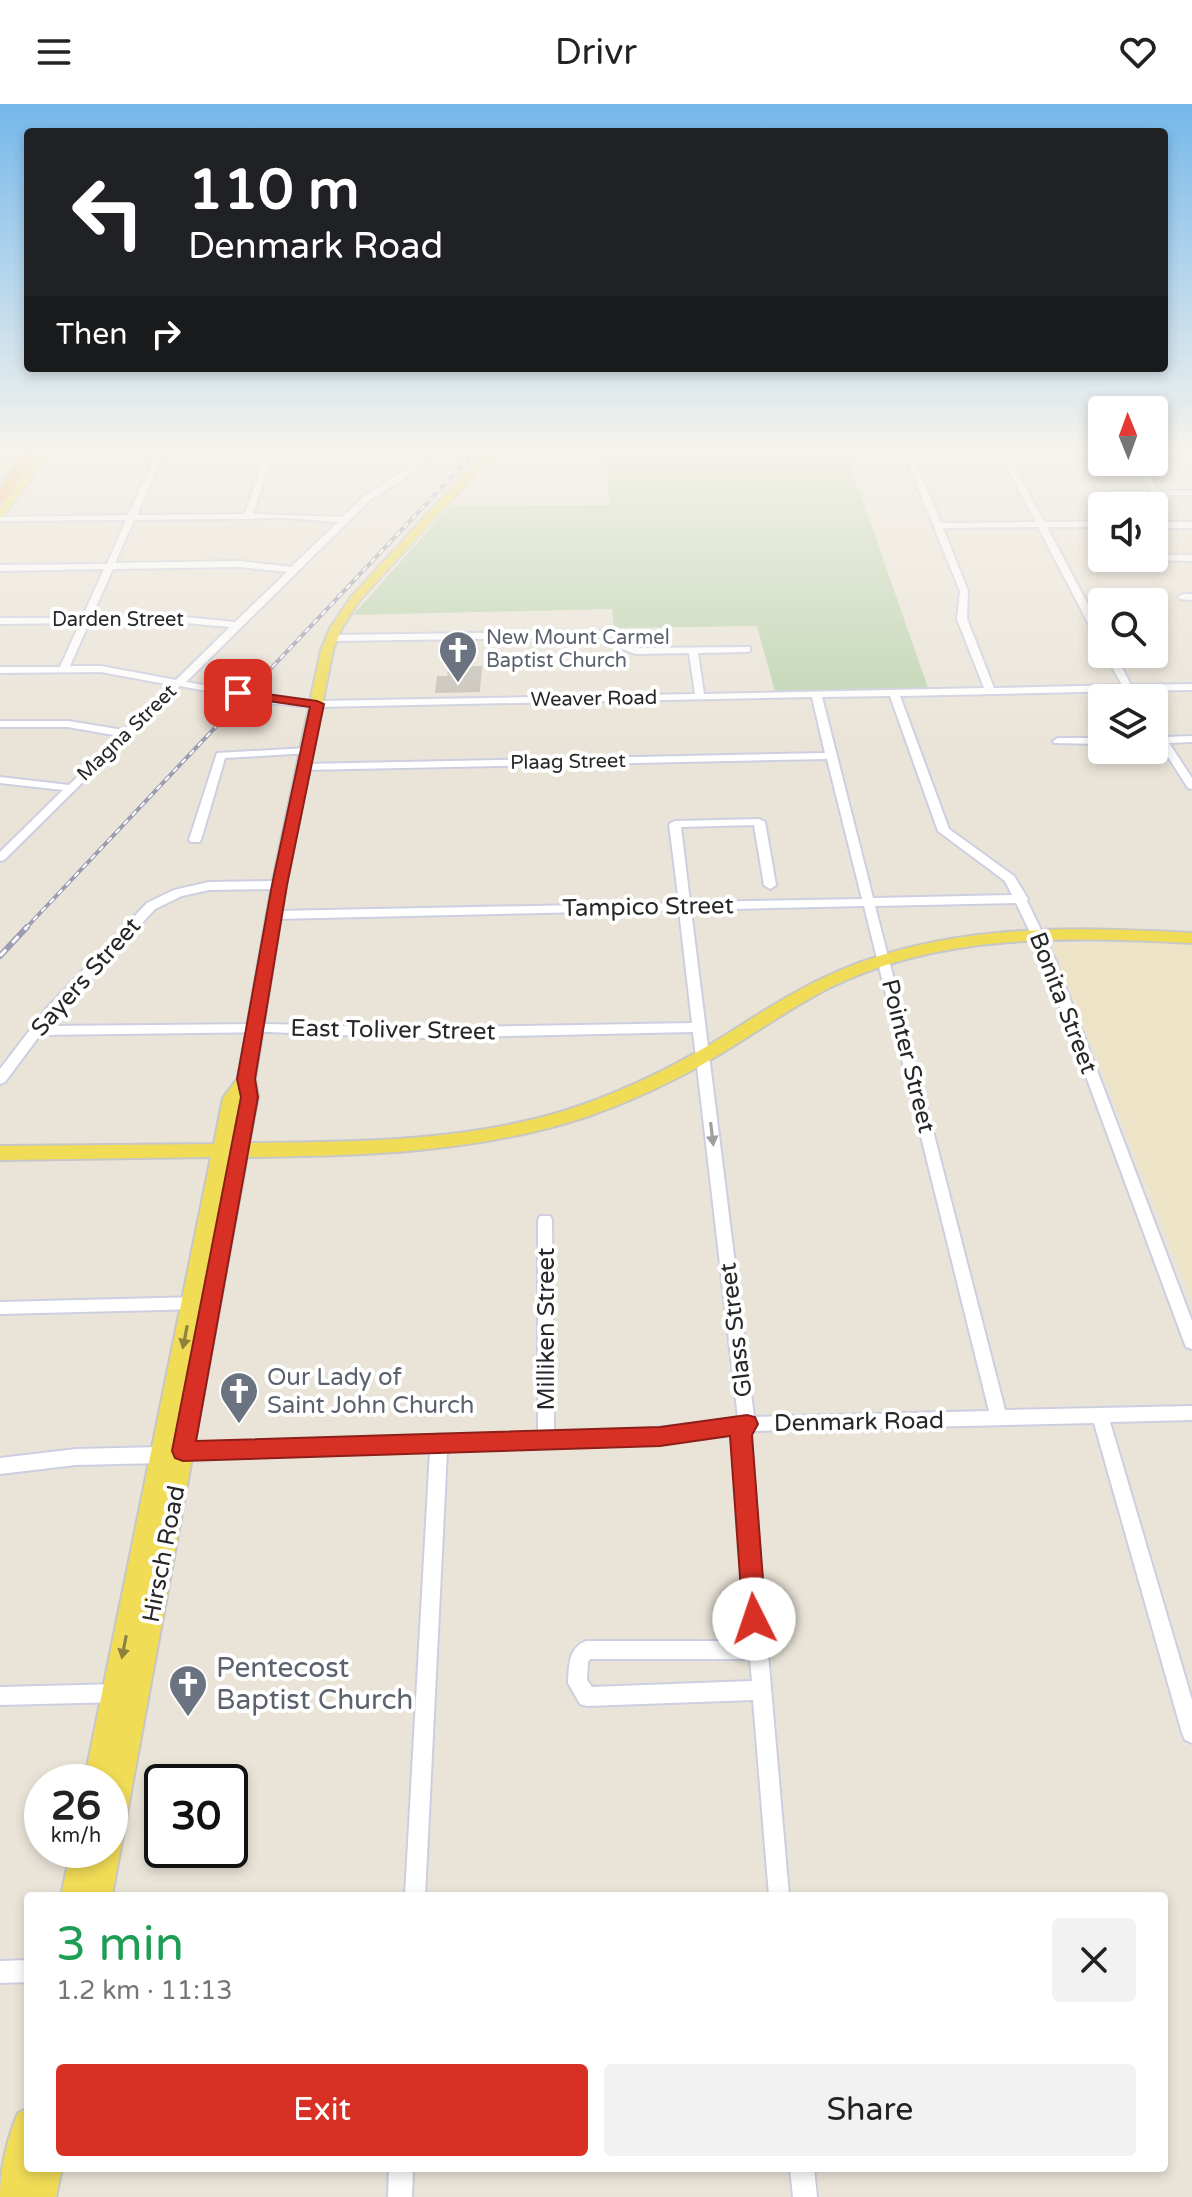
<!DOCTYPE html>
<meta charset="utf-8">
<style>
:root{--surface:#fff;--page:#f2f2f2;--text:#222;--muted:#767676;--accent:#d93025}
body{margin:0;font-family:"Varela Round",sans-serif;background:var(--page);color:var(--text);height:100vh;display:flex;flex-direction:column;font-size:30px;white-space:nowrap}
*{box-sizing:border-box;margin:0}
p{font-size:26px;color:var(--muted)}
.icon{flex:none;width:44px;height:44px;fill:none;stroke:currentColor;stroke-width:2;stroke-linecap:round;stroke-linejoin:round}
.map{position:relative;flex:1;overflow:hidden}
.side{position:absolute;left:24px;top:1788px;width:1144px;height:280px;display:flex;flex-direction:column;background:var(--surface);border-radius:8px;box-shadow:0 4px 12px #0003}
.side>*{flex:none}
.top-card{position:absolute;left:24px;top:24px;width:1144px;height:244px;border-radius:8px;box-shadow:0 4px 12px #0003;background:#202124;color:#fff;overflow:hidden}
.needle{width:52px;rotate:359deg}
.buttons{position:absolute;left:1088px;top:292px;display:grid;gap:16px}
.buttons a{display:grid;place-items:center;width:80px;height:80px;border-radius:8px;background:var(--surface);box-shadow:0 4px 12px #0003;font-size:40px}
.speed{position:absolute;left:24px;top:1660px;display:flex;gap:16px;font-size:40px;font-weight:700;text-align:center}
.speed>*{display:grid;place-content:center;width:104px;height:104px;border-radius:50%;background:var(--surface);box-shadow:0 4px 12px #0003;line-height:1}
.speed small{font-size:20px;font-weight:400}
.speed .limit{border:4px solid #111;border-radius:12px;background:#fff;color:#111}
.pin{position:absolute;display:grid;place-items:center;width:68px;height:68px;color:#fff;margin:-34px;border-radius:16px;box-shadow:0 4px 12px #0006}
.me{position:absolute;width:88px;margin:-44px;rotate:356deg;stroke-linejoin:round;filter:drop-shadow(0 0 6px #0008)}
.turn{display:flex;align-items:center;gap:28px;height:168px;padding:0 32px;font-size:36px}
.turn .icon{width:104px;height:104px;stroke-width:2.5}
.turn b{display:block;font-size:56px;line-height:68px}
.then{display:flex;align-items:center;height:76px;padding:0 32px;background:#0003;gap:16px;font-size:30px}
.round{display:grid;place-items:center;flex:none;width:84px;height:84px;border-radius:8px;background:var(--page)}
.headline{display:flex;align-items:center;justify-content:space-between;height:136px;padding:0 32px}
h1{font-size:48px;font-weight:600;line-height:60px;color:#1e9e55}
.primary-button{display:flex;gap:16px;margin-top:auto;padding:16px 32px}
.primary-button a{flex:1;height:92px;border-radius:8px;background:var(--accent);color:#fff;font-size:32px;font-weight:600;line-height:92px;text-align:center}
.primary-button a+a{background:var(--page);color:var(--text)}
header{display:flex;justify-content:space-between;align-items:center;height:104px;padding:0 32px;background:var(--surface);font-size:36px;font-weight:600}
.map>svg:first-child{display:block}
.education{fill:#ede4c7}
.cemetery{fill:#bdd4af}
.building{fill:#c5c1b8;stroke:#c5c0b2;stroke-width:2}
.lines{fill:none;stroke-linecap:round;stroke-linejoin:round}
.minor-casing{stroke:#cdcfe1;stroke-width:4}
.major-casing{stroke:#c7c7c7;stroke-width:4}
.highway-casing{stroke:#c7c7c7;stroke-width:4}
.minor{fill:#fff;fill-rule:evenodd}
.major{fill:#f1dc56;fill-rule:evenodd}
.highway{fill:#ffac4e;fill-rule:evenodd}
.rail-far1-casing{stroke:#9b9cb2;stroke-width:4}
.rail-casing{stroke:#9b9cb2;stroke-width:6}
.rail-far1{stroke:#fff;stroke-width:2;stroke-dasharray:6;stroke-linecap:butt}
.rail{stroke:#fff;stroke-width:3;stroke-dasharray:9;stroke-linecap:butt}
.oneway{fill:#9e9e9e}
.oneway2{fill:#8c823e}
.route{fill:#d93025;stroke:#8d1f18;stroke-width:2}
.labels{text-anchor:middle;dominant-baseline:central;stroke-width:8;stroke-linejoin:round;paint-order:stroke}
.far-street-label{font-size:20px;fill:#272727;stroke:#fff}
.far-worship-label{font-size:20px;fill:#5b616d;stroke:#fff;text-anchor:start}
.street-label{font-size:24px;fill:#272727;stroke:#fff}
.worship-label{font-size:24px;fill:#5b616d;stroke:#fff;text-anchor:start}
.near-worship-label{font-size:28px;fill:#5b616d;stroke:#fff;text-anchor:start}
</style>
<header><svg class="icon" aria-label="menu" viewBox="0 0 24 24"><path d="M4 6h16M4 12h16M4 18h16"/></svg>Drivr<svg class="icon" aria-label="heart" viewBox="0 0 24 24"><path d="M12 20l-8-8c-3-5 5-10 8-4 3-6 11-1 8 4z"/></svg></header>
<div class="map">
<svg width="1192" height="2093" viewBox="0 0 1192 2093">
<rect width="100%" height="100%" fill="#eae4d8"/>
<path class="education" d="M 1192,837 L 1192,1196 L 1054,845 L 1057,840 Z"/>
<path class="cemetery" d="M 604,345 L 845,345 L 928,584 L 775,588 L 757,522 L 614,524 L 612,505 L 353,511 L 450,402 L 610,401 Z"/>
<path class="building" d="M 481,563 L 479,587 L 436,588 L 438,573 L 448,573 L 449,564 Z"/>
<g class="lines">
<defs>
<g id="minor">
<path d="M 158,345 L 166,345 L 137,411 L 245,410 L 266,345 L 274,345 L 253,410 L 342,413 L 364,392 L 411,362 L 328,360 L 325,360 L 325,356 L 416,358 L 428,345 L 437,345 L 416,367 L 370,396 L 186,578 L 276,594 L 317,597 L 695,590 L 689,549 L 635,550 L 620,544 L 615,533 L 332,537 L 327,534 L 332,531 L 610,527 L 622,529 L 627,540 L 636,544 L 750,543 L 750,547 L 747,548 L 698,549 L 704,590 L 984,584 L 957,515 L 960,487 L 902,345 L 910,345 L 941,419 L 1036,418 L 997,345 L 1005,345 L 1044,418 L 1102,417 L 1102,423 L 1047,423 L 1102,527 L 1102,539 L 1097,536 L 1038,423 L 943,424 L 968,487 L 967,515 L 994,584 L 1122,581 L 1105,550 L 1115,550 L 1131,581 L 1192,580 L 1192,586 L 1134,587 L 1136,590 L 1131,593 L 1125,587 L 900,592 L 949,725 L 1014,772 L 1028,795 L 1027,797 L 1054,853 L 1192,1217 L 1192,1245 L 1186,1243 L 1184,1238 L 1042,853 L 1016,799 L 875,802 L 1005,1306 L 1192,1302 L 1192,1316 L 1110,1318 L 1192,1596 L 1192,1639 L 1185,1636 L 1182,1629 L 1094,1319 L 751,1327 L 749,1330 L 789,1792 L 769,1792 L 753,1596 L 587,1602 L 580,1600 L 568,1579 C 569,1562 568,1544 586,1537 L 749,1537 L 733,1329 L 632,1341 L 447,1347 L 425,1792 L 405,1792 L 430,1347 L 183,1355 L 162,1359 L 76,1361 L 0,1370 L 0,1354 L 76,1345 L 162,1343 L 183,1339 L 433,1332 L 439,1330 L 445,1332 L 538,1329 L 538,1116 L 540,1112 L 550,1112 L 552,1116 L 554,1329 L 632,1327 L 738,1314 L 693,928 L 413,934 L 269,928 L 40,931 L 5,978 L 0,980 L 0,965 L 46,905 L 147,799 L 174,786 L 209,778 L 279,777 L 285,781 L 279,785 L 209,786 L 182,792 L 155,805 L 47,922 L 269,920 L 413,924 L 692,919 L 679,806 L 274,815 L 268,811 L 274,807 L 679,799 L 669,720 L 675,717 L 759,715 L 765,718 L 776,781 L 770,785 L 764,781 L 754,721 L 681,723 L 690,798 L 862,795 L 827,655 L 304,666 L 299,663 L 304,660 L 825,649 L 812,593 L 317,603 L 276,600 L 180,582 L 4,756 L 0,757 L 0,748 L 63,686 L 0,679 L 0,673 L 69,681 L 119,632 L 68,623 L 0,623 L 0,617 L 68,617 L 124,626 L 171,581 L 101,568 L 0,569 L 0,563 L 60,563 L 80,519 L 0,520 L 0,514 L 82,514 L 104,465 L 0,467 L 0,461 L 107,460 L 126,416 L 0,417 L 0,413 L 128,411 ZM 286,414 L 338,418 L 291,463 L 240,457 L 115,459 L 134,416 ZM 240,463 L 287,468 L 235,518 L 185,513 L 91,514 L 113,465 ZM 89,519 L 185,519 L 230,523 L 176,576 L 101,562 L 70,562 ZM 890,592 L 938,727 L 1005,777 L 1012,791 L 873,794 L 822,593 ZM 864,802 L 989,1307 L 754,1313 L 691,806 ZM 590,1555 L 750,1555 L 752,1577 L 592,1583 L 587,1576 L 588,1558 Z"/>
<path d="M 1132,358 L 1140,358 L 1159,387 L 1192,387 L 1192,391 L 1113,391 L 1113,387 L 1151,387 Z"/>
<rect x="1154" y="418" width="38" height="6"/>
<path d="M 1157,451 L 1192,451 L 1192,457 L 1154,456 L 1153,454 Z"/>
<path d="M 1183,490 L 1192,490 L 1192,496 L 1180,495 L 1178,493 Z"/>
<path d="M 1154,620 L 1158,621 L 1165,633 L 1192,632 L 1192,638 L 1169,639 L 1192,674 L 1192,685 L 1188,684 L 1159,639 L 1154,638 Z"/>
<path d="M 1058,634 L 1102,634 L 1102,640 L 1054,639 L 1053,637 Z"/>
<path d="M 307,644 L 312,647 L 311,649 L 225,654 L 201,736 L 199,738 L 191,738 L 189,736 L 217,649 Z"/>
<path d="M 200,1193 L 205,1194 L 208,1199 L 205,1204 L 200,1205 L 0,1210 L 0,1198 Z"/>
<path d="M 120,1580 L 127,1582 L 129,1589 L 127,1596 L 120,1598 L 0,1601 L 0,1583 Z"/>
<path d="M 28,1856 L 28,1878 L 0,1879 L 0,1857 Z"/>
<path d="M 389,2064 L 413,2064 L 412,2093 L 388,2093 Z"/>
<path d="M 790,2064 L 814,2064 L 817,2093 L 793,2093 Z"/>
</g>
<g id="major">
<path d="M 43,345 L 53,345 L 4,412 L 0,413 L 0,403 Z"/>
<path d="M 487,345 L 498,345 L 359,497 L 342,524 L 333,546 L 286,781 L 255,975 L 258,993 L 249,1039 C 355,1038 464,1038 567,1006 C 613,991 657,971 699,947 C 739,924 777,896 819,876 C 935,819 1065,822 1192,829 L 1192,839 C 1070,833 942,828 829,884 C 788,905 750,933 710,956 C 671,979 631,997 589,1012 C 478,1049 362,1052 247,1053 L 112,1792 L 61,1792 L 71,1746 L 110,1746 L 110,1678 L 84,1678 L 211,1053 L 0,1056 L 0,1042 L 214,1040 L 223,994 L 238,974 L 272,781 L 321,546 L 330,524 L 351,493 Z"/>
<path d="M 28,2004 L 28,2064 L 62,2064 L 56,2093 L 0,2093 C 0,2066 7,2034 18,2009 Z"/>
</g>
<g id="highway">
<path d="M 3,345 L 15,345 L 4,362 L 0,363 Z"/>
<path d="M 25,345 L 37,345 L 5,397 L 0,398 L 0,384 Z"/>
</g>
</defs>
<use href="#minor" class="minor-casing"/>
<use href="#major" class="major-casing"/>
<use href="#highway" class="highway-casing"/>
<use href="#minor" class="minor"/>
<use href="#major" class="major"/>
<use href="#highway" class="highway"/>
<defs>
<path id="rail-far1" d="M 25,825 L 478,345"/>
<path id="rail" d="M 0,852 L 27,823"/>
</defs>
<use href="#rail-far1" class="rail-far1-casing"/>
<use href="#rail" class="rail-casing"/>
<use href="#rail-far1" class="rail-far1"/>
<use href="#rail" class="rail"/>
</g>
<defs><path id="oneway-solid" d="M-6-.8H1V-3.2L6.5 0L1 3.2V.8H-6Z" transform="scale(2)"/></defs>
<use class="oneway" href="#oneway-solid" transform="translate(712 1030) rotate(83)"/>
<g class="oneway2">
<use href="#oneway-solid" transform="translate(185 1233) rotate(101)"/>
<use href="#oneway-solid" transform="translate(124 1543) rotate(101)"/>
</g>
<linearGradient id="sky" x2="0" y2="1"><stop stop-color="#75b8eb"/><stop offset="0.54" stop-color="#f6f3ed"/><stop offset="1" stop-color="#f6f3ed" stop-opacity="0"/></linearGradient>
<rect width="1192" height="638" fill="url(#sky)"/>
<path class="route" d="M 238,586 L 317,597 L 324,600 L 287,781 L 255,975 L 258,993 L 196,1337 L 660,1323 L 747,1311 L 755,1313 L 758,1320 L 752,1331 L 766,1515 L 763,1523 L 754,1527 L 746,1523 L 743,1515 L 730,1332 L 660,1342 L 183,1357 L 175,1354 L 172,1347 L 241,993 L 237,975 L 272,781 L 310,603 L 233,592 L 233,587 Z"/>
<defs>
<symbol id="church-pin" viewBox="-11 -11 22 30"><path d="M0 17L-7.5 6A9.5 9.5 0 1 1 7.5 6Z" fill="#6b7280" stroke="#fff"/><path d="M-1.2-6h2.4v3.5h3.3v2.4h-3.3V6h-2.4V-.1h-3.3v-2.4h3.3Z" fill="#fff"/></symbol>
</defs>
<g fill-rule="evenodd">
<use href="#church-pin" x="436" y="524" width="44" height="60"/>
<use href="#church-pin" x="217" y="1265" width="44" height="60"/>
<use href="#church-pin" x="166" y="1558" width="44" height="60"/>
</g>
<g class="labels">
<g class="far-street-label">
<text x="118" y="516">Darden Street</text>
<text transform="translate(594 595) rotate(-1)">Weaver Road</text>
<text transform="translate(127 629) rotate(-44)">Magna Street</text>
<text transform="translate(568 658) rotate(-1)">Plaag Street</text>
</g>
<g class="far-worship-label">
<text x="486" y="534">New Mount Carmel<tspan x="486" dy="23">Baptist Church</tspan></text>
</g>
<g class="street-label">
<text transform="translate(648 803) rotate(-1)">Tampico Street</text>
<text transform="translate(86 873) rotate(-48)">Sayers Street</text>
<text transform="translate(1063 899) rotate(69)">Bonita Street</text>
<text transform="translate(393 926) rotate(1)">East Toliver Street</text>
<text transform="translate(908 952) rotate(76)">Pointer Street</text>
<text transform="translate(546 1225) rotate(-90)">Milliken Street</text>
<text transform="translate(736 1226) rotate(-97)">Glass Street</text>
<text transform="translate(859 1318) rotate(-1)">Denmark Road</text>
<text transform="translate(164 1450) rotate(-79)">Hirsch Road</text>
</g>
<g class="worship-label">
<text x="267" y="1273">Our Lady of<tspan x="267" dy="28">Saint John Church</tspan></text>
</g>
<g class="near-worship-label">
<text x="216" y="1564">Pentecost<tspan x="216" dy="32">Baptist Church</tspan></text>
</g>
</g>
</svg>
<div class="buttons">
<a><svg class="needle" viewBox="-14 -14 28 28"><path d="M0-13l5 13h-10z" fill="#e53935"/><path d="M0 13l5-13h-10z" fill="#767676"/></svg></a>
<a><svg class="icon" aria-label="sound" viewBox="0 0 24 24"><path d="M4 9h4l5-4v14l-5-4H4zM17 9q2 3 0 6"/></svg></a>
<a><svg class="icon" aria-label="search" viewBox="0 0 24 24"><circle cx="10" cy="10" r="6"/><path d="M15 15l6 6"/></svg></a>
<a><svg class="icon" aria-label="layers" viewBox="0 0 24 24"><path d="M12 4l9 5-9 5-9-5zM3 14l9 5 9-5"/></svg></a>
</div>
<div class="speed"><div>26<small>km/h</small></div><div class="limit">30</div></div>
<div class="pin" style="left:238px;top:589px;background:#d93025"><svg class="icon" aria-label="arrive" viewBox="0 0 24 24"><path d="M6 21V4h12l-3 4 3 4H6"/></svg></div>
<svg class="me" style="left:754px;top:1515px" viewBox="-20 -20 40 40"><circle r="19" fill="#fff"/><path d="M0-13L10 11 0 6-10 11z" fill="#d93025"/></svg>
<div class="top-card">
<div class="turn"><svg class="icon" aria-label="left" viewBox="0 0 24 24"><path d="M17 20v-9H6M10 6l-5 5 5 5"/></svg><div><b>110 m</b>Denmark Road</div></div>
<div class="then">Then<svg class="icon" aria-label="right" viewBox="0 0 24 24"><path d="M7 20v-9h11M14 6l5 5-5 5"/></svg></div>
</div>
<section class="side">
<div class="headline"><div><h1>3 min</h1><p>1.2 km · 11:13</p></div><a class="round"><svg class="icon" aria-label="close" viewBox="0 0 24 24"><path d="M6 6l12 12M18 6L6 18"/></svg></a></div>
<div class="primary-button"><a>Exit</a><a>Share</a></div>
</section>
</div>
